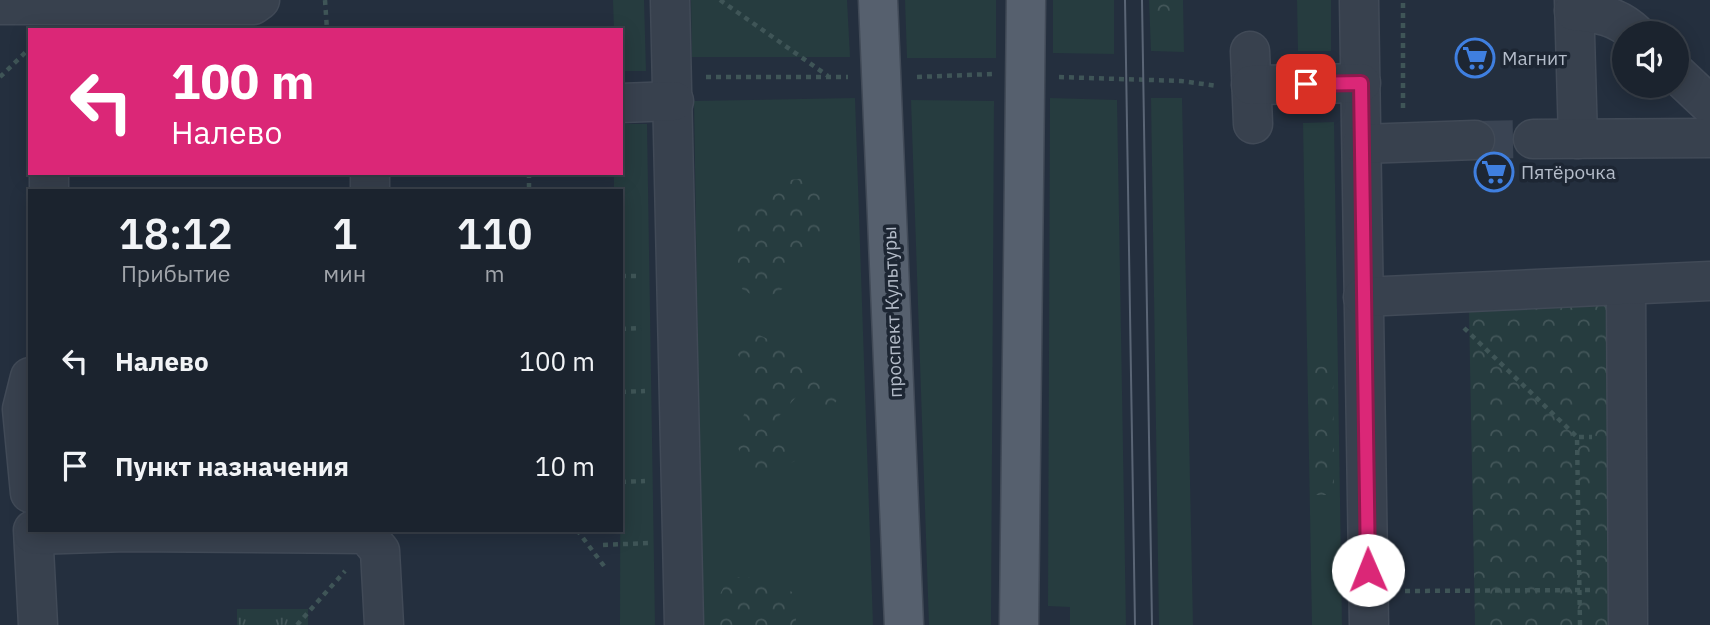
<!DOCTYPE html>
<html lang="ru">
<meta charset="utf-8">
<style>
:root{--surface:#1b232e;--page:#242b36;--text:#f1f3f6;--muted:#a0a4aa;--line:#39404a}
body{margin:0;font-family:"IBM Plex Sans",sans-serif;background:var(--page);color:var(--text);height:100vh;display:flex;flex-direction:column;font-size:26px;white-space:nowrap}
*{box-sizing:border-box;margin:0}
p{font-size:23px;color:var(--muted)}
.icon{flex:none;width:38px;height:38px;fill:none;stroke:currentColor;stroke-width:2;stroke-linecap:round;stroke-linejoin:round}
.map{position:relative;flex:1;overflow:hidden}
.details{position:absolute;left:28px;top:189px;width:595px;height:343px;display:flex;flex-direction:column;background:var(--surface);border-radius:0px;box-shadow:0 4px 18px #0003,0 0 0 2px var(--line)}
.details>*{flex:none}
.hud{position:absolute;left:28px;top:28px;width:595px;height:147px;border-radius:0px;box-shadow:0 4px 18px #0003,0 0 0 2px var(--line);background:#db2777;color:#fff;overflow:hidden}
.tools{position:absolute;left:1612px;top:21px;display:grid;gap:14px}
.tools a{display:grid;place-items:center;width:77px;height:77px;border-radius:50%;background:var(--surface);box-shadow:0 4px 18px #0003,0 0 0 2px var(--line);font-size:35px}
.pin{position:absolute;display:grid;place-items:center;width:60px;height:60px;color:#fff;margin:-30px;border-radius:14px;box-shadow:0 4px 10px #0006}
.me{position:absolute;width:77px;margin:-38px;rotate:359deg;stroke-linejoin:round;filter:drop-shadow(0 0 5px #0008)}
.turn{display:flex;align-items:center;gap:24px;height:147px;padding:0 28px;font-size:32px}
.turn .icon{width:91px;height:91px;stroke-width:2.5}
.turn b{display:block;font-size:49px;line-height:60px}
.eta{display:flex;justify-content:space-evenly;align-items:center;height:119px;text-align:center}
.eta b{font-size:42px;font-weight:600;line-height:49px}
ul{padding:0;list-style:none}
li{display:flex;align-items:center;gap:21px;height:105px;padding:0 28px}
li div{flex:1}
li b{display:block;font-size:26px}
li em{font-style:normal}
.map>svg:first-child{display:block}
.green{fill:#263c3f}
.forest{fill:url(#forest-crowns)}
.park{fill:url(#park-tufts)}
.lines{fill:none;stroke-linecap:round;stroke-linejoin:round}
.minor-tunnel{stroke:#3a4453;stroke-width:38;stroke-dasharray:38 19;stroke-linecap:butt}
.minor-casing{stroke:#414a57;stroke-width:41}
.major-casing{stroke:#414a57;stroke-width:41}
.path{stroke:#3f5557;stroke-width:4.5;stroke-dasharray:5 5;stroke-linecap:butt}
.minor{stroke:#38414e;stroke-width:38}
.major{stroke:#56606e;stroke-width:38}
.tram{stroke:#5a6575;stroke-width:2}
.route-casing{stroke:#8e194d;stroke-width:18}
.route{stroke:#db2777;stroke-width:12}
.labels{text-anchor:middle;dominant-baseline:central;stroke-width:7;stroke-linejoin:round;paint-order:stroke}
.poi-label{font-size:19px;fill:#b4bcc9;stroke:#1d2633;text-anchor:start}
.street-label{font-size:19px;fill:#b4bcc9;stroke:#1d2633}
</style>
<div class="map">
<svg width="1710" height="625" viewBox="0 0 1710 625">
<defs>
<pattern id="forest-crowns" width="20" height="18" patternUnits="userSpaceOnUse" patternTransform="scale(1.75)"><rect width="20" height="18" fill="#263c3f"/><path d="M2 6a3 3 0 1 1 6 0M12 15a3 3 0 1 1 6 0" fill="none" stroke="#435659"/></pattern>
<pattern id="park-tufts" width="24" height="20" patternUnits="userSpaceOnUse" patternTransform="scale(1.75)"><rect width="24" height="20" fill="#263c3f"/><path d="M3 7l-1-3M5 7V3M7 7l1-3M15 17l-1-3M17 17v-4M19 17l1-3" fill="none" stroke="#435659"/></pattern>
</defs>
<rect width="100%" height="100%" fill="#242f3e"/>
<g class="green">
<path d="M 613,0 L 644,0 L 646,71 L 621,71 L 621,30 L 614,30 Z"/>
<path d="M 691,0 L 847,0 L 850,57 L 692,57 Z"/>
<path d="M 905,0 L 996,0 L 996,58 L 907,58 Z"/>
<path d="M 1053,0 L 1114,0 L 1114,54 L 1053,53 Z"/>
<path d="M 1149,0 L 1183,0 L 1184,52 L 1151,51 Z"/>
<path d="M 1297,0 L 1331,0 L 1331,51 L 1298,51 Z"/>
<path d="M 855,98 L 873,625 L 702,625 L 694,101 Z"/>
<path d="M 1050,98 L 1117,100 L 1126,625 L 1070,625 L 1070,607 L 1048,606 Z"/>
<path d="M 1151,98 L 1182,98 L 1193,625 L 1159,625 Z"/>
<path d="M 911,100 L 994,101 L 991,625 L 929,625 Z"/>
<path d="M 1334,122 L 1342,625 L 1312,625 L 1303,123 Z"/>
<path d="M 621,124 L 647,124 L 655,625 L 620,625 L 621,191 L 614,191 L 614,173 L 621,173 Z"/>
</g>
<g class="forest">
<path d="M 1155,0 L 1177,0 L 1177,12 L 1155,14 Z"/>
<path d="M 813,177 L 824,196 L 824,231 L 790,264 L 789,285 L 762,301 L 742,289 L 732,224 L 745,203 L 790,180 Z"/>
<path d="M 1610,303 L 1611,625 L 1475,625 L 1469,309 Z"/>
<path d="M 755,333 L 816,362 L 841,396 L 824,415 L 799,394 L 779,416 L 795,461 L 754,480 L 735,442 L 754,383 L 733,346 Z"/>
<path d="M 1310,366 L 1333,367 L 1334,495 L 1314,495 Z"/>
<path d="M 729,577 L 774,579 L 796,595 L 796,625 L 719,625 L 719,596 Z"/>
</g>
<rect class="park" x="237" y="609" width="71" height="16"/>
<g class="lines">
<path class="minor-tunnel" d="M 1475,140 L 1533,139"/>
<defs>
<g id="minor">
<path d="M 670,0 L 684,625"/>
<path d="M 1359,0 L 1369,625"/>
<path d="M 1574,0 L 1578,139"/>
<path d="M 0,5 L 253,5 L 260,0"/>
<path d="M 1574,11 C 1598,13 1617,16 1635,33"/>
<path d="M 1250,51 L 1253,124"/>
<path d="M 1676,73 L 1710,105"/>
<path d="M 1251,85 L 1361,83"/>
<path d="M 621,103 L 674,101"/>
<path d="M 1533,139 L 1710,138"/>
<path d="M 1362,144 L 1475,140"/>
<path d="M 49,173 L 49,191"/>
<path d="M 370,191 L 370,173"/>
<path d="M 1626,287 L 1628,625"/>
<path d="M 1363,297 L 1710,281"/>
<path d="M 30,377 L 22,409 L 30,493"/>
<path d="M 33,530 L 38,625"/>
<path d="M 34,535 L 126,532 L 366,534 L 380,551 L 384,625"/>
</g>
<g id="major">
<path d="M 878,0 L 904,625"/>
<path d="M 1019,625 L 1026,0"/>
</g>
</defs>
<use href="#minor" class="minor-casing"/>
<use href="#major" class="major-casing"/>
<g class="path">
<path d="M 325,0 L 327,30"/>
<path d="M 720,0 L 828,76"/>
<path d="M 0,77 L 30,48"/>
<path d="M 706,77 L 848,77"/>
<path d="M 917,77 L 992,74"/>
<path d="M 1059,77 L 1181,81 L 1218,86"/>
<path d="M 1403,108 L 1403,0"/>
<path d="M 529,173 L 529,191"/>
<path d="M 621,276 L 641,276"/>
<path d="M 1464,328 L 1577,437"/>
<path d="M 621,329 L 641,328"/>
<path d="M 621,392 L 645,391"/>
<path d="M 621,482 L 645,481"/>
<path d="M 577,530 L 604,566"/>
<path d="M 603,545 L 648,543"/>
<path d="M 1405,591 L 1592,590"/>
<path d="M 297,625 L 345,571"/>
<path d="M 1580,625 L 1577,437 L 1592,437"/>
</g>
<use href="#minor" class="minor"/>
<use href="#major" class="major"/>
<g class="tram">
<path d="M 1125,0 L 1135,625"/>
<path d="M 1142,0 L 1152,625"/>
</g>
</g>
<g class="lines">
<defs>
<path id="route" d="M 1306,84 L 1361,83 L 1368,570"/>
</defs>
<use href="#route" class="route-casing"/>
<use href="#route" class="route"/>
</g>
<defs>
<symbol id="supermarket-ring" viewBox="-11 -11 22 22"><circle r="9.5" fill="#1d2633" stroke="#3f7fe0" stroke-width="1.5"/><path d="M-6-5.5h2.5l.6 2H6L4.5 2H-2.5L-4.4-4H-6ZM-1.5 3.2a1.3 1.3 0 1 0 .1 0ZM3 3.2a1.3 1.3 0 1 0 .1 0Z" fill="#3f7fe0"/></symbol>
</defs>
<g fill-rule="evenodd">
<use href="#supermarket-ring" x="1453" y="36" width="44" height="44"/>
<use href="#supermarket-ring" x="1472" y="150" width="44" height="44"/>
</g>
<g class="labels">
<g class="poi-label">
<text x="1502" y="58">Магнит</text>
<text x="1521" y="172">Пятёрочка</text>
</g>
<g class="street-label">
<text transform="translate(892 312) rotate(-92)">проспект Культуры</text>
</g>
</g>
</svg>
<div class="tools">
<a><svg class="icon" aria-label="sound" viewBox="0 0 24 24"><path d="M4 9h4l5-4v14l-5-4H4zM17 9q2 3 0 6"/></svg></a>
</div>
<div class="pin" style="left:1306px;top:84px;background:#d93025"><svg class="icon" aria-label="arrive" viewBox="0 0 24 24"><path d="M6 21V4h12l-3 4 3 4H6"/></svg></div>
<svg class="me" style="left:1368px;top:570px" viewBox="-20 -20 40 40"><circle r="19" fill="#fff"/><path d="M0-13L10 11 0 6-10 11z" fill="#db2777"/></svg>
<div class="hud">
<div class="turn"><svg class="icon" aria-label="left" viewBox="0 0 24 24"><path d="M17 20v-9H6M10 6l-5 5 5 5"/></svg><div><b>100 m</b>Налево</div></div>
</div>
<section class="details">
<div class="eta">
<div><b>18:12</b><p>Прибытие</p></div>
<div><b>1</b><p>мин</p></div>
<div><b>110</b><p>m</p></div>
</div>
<ul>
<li><svg class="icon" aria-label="left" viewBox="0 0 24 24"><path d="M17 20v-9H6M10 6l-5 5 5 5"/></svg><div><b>Налево</b></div><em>100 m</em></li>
<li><svg class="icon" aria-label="arrive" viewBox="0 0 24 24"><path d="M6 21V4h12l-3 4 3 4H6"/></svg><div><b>Пункт назначения</b></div><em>10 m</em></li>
</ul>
</section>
</div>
